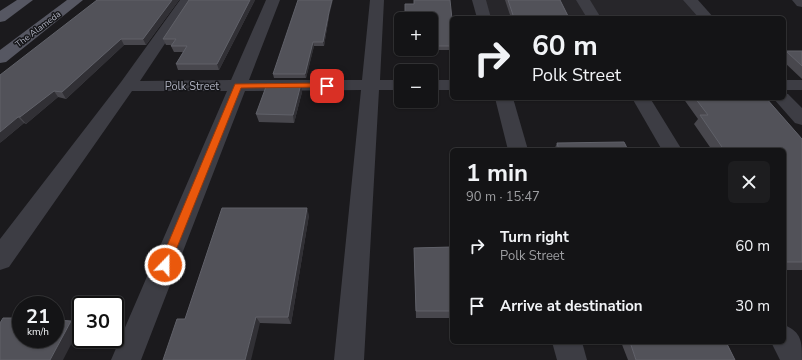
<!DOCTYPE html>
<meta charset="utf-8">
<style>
:root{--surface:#141416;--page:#1d1d1f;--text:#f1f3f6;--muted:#9d9ea1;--line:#333335}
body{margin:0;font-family:"Nunito Sans",sans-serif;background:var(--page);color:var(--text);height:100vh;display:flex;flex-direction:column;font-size:15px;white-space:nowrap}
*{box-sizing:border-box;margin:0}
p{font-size:13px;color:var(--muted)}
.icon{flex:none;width:22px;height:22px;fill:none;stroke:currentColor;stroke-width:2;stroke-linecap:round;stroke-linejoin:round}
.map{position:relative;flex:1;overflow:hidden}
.sheet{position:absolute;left:450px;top:148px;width:336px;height:196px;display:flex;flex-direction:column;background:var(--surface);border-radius:6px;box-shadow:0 1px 3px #0004,0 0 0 1px var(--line)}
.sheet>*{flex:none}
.guide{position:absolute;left:450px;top:16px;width:336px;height:84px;border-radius:6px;box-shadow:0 1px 3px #0004,0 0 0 1px var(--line);background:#141416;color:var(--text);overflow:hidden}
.tools{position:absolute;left:394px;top:12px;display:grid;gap:8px}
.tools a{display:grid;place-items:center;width:44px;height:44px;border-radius:6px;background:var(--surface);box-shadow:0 1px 3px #0004,0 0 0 1px var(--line);font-size:20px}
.speed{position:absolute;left:12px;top:296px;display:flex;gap:8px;font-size:20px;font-weight:700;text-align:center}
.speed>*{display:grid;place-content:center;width:52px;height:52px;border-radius:50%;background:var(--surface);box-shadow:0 1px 3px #0004,0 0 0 1px var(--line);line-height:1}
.speed small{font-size:10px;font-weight:400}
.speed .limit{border:2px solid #111;border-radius:6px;background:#fff;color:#111}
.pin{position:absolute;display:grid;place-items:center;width:34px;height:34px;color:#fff;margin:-17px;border-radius:8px;box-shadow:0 2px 6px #0006}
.me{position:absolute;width:44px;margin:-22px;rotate:22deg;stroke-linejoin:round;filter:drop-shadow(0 0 3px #0008)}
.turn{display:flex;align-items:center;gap:14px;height:84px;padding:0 16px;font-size:18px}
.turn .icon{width:52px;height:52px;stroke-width:2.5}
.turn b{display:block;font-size:28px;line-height:34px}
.round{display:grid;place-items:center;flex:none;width:42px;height:42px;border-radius:6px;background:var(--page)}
.headline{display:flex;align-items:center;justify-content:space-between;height:68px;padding:0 16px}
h1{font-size:24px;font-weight:700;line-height:30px}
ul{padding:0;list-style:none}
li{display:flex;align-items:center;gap:12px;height:60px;padding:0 16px}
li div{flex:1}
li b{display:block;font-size:15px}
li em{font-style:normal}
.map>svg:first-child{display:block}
.built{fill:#27262a}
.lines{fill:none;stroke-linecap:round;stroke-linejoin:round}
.minor{fill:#3d3d44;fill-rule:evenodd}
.major{fill:#565762;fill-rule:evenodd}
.wall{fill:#48474d}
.shaded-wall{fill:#313035}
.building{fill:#525259;stroke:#606169}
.route{fill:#ea580c;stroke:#983908}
.labels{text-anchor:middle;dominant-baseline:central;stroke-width:3;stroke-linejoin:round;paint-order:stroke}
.far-street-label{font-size:9px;fill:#acafbd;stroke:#151518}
.street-label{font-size:11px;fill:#acafbd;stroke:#151518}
</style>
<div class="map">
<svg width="802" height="360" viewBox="0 0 802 360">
<rect width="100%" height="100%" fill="#1b1a1d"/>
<path class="built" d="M 479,0 L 689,0 L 706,18 L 483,18 Z"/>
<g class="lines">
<g class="minor">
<path d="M 180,0 L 194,0 L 140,81 L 231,80 L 266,0 L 280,0 L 249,80 L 362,80 L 370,0 L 384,0 L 380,80 L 401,80 L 401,90 L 379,90 L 364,360 L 334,360 L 361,90 L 245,91 L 141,360 L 111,360 L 227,91 L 132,91 L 9,267 L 0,270 L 0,239 L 121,82 Z"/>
<path d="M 472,0 L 486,0 L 491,18 L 477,18 Z"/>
<path d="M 576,0 L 590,0 L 601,18 L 587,18 Z"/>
<path d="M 683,0 L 698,0 L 714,18 L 699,18 Z"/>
<path d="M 792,0 L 802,0 L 802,7 L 797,6 Z"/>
<rect x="431" y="80" width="21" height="10"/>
<rect x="784" y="80" width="18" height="10"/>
<path d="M 784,93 L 788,94 L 802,108 L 802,125 L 795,123 L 773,98 L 784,98 Z"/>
<path d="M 495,98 L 513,98 L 528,150 L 508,150 Z"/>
<path d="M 632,98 L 650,98 L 682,150 L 662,150 Z"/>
<path d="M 784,325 C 802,332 802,342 802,360 L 780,360 L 771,342 L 784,342 Z"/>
<path d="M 552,342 L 582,342 L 587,360 L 557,360 Z"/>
</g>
<g class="major">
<path d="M 17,0 L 33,0 L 5,21 L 0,22 L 0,11 Z"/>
<path d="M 67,0 L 83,0 L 6,62 L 0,63 L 0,50 Z"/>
</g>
</g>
<g class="wall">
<path d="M 97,0 L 179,0 L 146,45 L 124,45 L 66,99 L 58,97 L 26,124 L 24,123 L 0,143 Z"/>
<path d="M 255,0 L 219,70 L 178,70 L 176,64 L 183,52 L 174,52 L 171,46 L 172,45 L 166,45 L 163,39 Z"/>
<path d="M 505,0 L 560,0 L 569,18 L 511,18 Z"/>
<path d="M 329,16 L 324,46 L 314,46 L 306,78 L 274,78 L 273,74 Z"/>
<path d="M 431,19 L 452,19 L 452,50 L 405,50 L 405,49 L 431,49 Z"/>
<path d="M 786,51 L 802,51 L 802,79 L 784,62 L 784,53 Z"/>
<path d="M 302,92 L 294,123 L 259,122 L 256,114 Z"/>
<path d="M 683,98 L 766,98 L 802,139 L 802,270 L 784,270 L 784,150 L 712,150 L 694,124 L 698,119 Z"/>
<path d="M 557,143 L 628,150 L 554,150 Z"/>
<path d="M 309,215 L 291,324 L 260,323 L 185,319 Z"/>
<path d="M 452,247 L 452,318 L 416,318 L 414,248 Z"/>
<path d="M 621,342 L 726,342 L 735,360 L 628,360 Z"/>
</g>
<g class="shaded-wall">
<path d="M 172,0 L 179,0 L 146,45 L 143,39 Z"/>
<path d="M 250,0 L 255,0 L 219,70 L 217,64 Z"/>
<path d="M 332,0 L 333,0 L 329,16 L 324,46 L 323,42 L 329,12 Z"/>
<path d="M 121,39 L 124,45 L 66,99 L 62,92 Z"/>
<path d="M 313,42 L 314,46 L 306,78 L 305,74 Z"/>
<path d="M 301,84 L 302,92 L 294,123 L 293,115 Z"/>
<path d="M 54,91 L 58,97 L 26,124 L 20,117 Z"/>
<path d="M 18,117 L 24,123 L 0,143 L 0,132 Z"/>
<path d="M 307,208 L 309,215 L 291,324 L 288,317 Z"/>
<path d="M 256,317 L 260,323 L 251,360 L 245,360 Z"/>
<path d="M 71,321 L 80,327 L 63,360 L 50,360 Z"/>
</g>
<g class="building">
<path d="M 97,0 L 172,0 L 143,39 L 121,39 L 62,92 L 54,91 L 20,117 L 18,117 L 0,132 L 0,75 Z"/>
<path d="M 189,0 L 250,0 L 217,64 L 176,64 L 187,46 L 171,46 L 176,39 L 163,39 Z"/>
<path d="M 298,0 L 332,0 L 329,12 L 323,42 L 313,42 L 305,74 L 273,74 Z"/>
<path d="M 414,0 L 450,0 L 452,19 L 452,46 L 431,46 L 431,19 L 405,19 L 405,4 L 414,4 Z"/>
<path d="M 508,0 L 560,0 L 569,18 L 514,18 Z"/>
<path d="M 786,51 L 802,51 L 802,66 Z"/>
<path d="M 267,84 L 301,84 L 293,115 L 256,114 Z"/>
<path d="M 695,98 L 766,98 L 802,139 L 802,262 L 784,262 L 784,150 L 724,150 L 700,115 L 708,115 Z"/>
<path d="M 624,142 L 628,150 L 559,150 L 557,143 Z"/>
<path d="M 222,208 L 307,208 L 288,317 L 256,317 L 245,360 L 163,360 L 177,319 L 185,319 Z"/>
<path d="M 452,247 L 452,311 L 416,311 L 414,248 Z"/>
<path d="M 3,318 L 21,318 L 21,339 L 55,339 L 55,318 L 57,318 L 56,320 L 71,321 L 50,360 L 0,360 L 0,323 Z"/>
<path d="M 630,342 L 726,342 L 735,360 L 636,360 Z"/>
</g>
<path class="route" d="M 327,83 L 330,86 L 329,87 L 241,88 L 170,265 L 168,268 L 165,270 L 161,268 L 159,265 L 235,84 Z"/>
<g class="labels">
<g class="far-street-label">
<text transform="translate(38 29) rotate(-37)">The Alameda</text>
</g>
<g class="street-label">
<text x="192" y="86">Polk Street</text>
</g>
</g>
</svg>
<div class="tools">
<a>+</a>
<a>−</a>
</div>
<div class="speed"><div>21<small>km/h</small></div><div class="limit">30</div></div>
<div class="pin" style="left:327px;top:86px;background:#d93025"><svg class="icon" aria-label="arrive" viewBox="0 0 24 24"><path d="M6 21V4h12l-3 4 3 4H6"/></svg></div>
<svg class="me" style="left:165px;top:265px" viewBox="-20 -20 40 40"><circle r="17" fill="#ea580c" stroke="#fff" stroke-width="3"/><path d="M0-11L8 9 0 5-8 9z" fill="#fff"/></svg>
<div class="guide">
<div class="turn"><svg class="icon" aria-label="right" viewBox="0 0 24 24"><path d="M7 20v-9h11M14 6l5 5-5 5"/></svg><div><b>60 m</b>Polk Street</div></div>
</div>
<section class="sheet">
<div class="headline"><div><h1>1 min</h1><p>90 m · 15:47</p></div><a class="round"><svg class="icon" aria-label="close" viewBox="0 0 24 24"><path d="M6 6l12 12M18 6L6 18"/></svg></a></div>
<ul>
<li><svg class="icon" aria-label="right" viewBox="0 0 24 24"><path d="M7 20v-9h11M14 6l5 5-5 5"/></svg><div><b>Turn right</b><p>Polk Street</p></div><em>60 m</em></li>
<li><svg class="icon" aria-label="arrive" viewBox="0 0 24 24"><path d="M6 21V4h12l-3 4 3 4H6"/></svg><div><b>Arrive at destination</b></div><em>30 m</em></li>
</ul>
</section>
</div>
